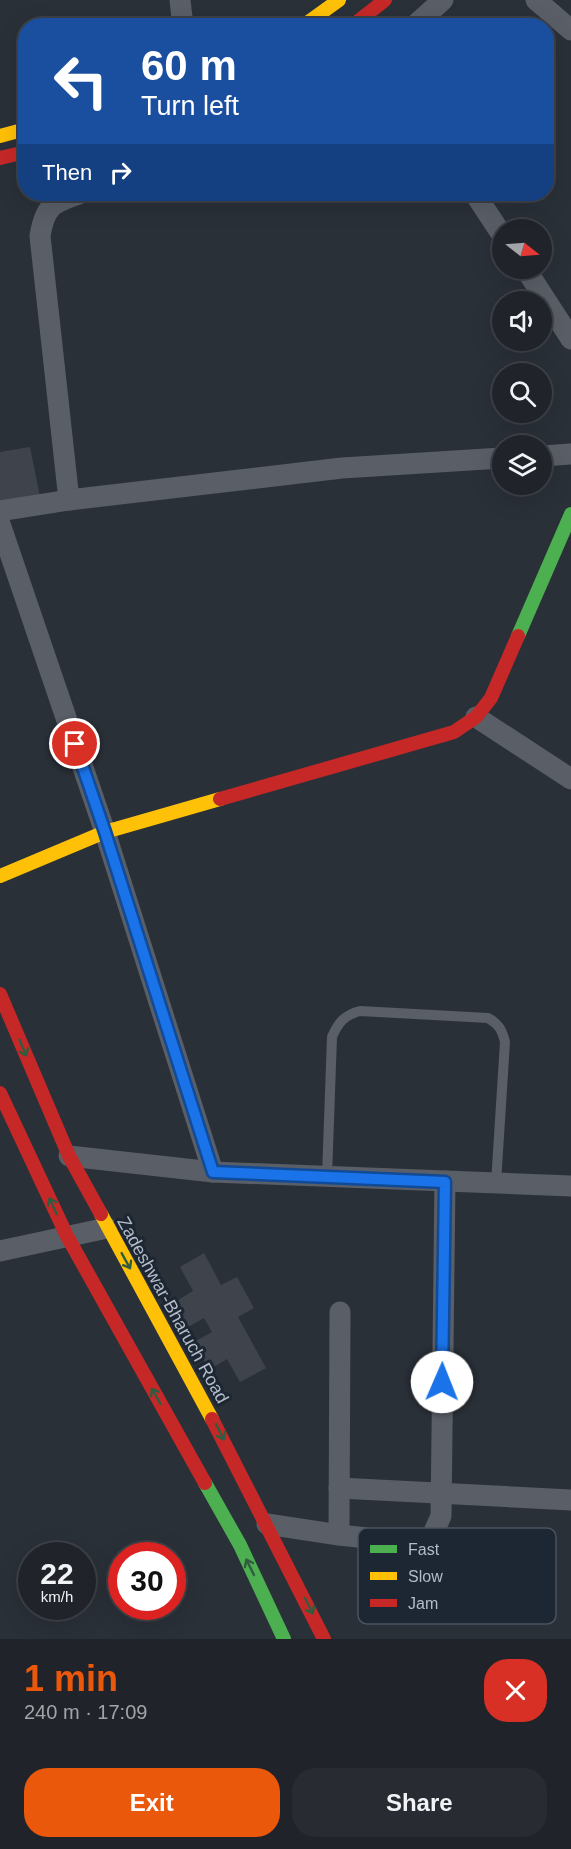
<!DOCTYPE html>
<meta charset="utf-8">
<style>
:root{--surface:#20242a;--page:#282c32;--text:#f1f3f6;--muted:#a2a4a8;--line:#3d4147;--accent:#ea580c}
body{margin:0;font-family:Helvetica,sans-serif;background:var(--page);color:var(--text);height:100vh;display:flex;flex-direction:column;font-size:22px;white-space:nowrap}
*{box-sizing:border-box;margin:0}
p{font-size:20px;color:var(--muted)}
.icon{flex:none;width:33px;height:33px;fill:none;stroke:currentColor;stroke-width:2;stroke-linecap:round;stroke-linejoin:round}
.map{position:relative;height:1639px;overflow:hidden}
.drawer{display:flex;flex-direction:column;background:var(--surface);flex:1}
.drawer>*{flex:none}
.guide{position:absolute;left:18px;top:18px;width:536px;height:183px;border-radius:24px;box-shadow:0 6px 24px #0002,0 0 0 2px var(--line);background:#1a4fa0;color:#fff;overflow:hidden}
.needle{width:39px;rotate:107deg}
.tools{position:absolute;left:492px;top:219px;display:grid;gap:12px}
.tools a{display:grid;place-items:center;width:60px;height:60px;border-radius:50%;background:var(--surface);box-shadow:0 6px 24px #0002,0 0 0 2px var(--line);font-size:30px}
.speed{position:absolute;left:18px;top:1542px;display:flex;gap:12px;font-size:30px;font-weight:700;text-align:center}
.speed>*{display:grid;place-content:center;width:78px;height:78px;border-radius:50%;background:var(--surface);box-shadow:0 6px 24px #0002,0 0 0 2px var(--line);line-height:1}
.speed small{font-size:15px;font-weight:400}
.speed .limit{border:9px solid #d22;background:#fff;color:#111}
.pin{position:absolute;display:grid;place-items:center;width:51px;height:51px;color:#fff;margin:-26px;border:3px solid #fff;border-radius:50%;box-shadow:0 2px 6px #0007}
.me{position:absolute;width:66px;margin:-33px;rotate:1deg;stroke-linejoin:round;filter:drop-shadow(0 0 4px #0008)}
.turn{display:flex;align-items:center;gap:21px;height:126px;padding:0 24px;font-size:27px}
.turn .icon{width:78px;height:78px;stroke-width:2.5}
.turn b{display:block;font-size:42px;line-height:51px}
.then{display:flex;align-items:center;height:57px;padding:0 24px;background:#0003;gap:12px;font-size:22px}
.round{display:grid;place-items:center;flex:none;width:63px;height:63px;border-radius:24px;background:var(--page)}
.summary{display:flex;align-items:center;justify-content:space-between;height:102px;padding:0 24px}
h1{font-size:36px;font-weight:600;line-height:45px;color:var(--accent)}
.primary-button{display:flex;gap:12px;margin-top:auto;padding:12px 24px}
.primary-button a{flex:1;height:69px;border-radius:24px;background:var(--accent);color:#fff;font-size:24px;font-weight:600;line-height:69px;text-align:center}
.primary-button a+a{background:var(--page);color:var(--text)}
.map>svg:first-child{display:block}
.building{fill:#3f444c}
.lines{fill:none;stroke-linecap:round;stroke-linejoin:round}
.lane{stroke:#5a5e66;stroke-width:10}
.street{stroke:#5a5e66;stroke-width:21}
.fast{stroke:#4caf50;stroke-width:14}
.slow{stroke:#ffc107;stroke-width:14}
.jam{stroke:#c62828;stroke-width:14}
.oneway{stroke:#305d3f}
.route-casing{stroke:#114b97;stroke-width:15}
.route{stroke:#1a73e8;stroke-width:10}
.labels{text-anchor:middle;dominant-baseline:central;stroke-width:6;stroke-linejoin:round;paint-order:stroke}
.street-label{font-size:18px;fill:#b4bcc9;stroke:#1d2633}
.key{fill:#1d2633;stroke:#4a5360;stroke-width:1.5}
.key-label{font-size:16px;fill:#b4bcc9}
</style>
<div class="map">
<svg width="571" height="1639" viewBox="0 0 571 1639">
<rect width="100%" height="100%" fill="#2a3038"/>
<g class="building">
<path d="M 30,447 L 40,497 L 0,505 L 0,452 Z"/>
<path d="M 204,1253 L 221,1285 L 237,1277 L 254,1308 L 238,1317 L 266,1368 L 240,1382 L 227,1359 L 209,1370 L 194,1342 L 212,1332 L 204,1318 L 188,1327 L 175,1302 L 193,1291 L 180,1267 Z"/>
</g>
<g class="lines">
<path class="lane" d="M 327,1176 L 332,1037 C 338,1023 344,1015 360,1011 L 488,1018 C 499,1024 502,1030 505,1042 L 496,1183"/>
<g class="street">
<path d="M 180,0 L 183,26"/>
<path d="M 536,0 L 571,30"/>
<path d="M 414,26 L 443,0"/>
<path d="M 475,194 L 502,235"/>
<path d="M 525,268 L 571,339"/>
<path d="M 542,456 L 571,454"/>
<path d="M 69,500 L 40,236 C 45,206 52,203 79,194"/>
<path d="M 0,511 L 69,500 L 342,468 L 502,458"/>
<path d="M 0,524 L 105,832 L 213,1172"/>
<path d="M 476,717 L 571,779"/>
<path d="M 69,1156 L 213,1172 L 571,1186"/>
<path d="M 0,1251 L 107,1228"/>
<path d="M 339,1488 L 571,1500"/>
<path d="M 267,1524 L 339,1535 L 424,1544 L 433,1534 L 441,1516 L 445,1181"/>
<path d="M 339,1535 L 340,1312"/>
</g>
<g class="fast">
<path d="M 518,636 L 571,514"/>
<path d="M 205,1483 L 240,1545 L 284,1639"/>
</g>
<g class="slow">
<path d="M 303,26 L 339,0"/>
<path d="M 0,136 L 26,129"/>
<path d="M 0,876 L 105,832 L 220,799"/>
<path d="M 101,1214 L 212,1419"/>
</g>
<g class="jam">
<path d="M 352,26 L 385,0"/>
<path d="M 0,158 L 26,152"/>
<path d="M 220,799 L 454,732 L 476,717 L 491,698 L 518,636"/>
<path d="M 0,994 L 69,1156 L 101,1214"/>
<path d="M 0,1093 L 67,1236 L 205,1483"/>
<path d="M 212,1419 L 324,1639"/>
</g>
</g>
<defs><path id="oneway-shaft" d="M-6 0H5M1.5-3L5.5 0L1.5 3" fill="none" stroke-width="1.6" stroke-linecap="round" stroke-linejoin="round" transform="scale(1.5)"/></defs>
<g class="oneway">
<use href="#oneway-shaft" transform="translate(23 1048) rotate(67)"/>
<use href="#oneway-shaft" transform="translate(53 1206) rotate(-115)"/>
<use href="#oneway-shaft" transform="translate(126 1261) rotate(61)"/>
<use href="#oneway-shaft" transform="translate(156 1396) rotate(-119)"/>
<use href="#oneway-shaft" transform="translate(220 1432) rotate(63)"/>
<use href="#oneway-shaft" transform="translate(250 1567) rotate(-116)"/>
<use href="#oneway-shaft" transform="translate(309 1606) rotate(63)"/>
</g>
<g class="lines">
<defs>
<path id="route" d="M 75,744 L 105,832 L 213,1172 L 445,1182 L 442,1382"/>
</defs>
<use href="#route" class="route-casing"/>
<use href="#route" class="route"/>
</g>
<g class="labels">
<g class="street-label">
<text transform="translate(173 1310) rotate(61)">Zadeshwar-Bharuch Road</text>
</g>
</g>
<rect x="358" y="1528" width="198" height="96" rx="9" class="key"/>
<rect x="370" y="1545" width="27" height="8" fill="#4caf50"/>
<rect x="370" y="1572" width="27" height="8" fill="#ffc107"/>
<rect x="370" y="1599" width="27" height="8" fill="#c62828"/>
<g class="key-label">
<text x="408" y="1555">Fast</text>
<text x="408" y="1582">Slow</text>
<text x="408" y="1609">Jam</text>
</g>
</svg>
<div class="tools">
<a><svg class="needle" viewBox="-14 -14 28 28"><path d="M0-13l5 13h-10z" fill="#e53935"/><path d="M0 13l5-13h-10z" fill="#a2a4a8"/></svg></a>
<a><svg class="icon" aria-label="sound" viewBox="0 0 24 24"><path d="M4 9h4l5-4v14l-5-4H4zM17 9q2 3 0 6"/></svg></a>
<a><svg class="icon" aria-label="search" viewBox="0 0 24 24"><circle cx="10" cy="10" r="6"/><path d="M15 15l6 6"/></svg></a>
<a><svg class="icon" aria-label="layers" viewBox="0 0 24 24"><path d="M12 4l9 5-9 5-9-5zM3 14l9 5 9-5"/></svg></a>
</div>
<div class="speed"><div>22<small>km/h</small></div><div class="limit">30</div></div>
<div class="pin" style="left:75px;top:744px;background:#d93025"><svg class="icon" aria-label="arrive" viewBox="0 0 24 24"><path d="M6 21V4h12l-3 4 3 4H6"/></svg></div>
<svg class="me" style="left:442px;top:1382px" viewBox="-20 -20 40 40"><circle r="19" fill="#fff"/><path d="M0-13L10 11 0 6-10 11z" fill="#1a73e8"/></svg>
<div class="guide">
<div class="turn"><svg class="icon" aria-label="left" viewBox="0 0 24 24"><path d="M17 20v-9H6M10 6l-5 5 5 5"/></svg><div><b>60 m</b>Turn left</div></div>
<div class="then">Then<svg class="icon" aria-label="right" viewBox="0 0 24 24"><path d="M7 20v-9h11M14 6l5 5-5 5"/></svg></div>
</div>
</div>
<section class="drawer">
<div class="summary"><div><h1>1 min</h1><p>240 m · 17:09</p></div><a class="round" style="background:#d93025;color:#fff"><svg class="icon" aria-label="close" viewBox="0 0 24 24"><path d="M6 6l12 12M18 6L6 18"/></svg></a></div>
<div class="primary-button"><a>Exit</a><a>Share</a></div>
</section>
